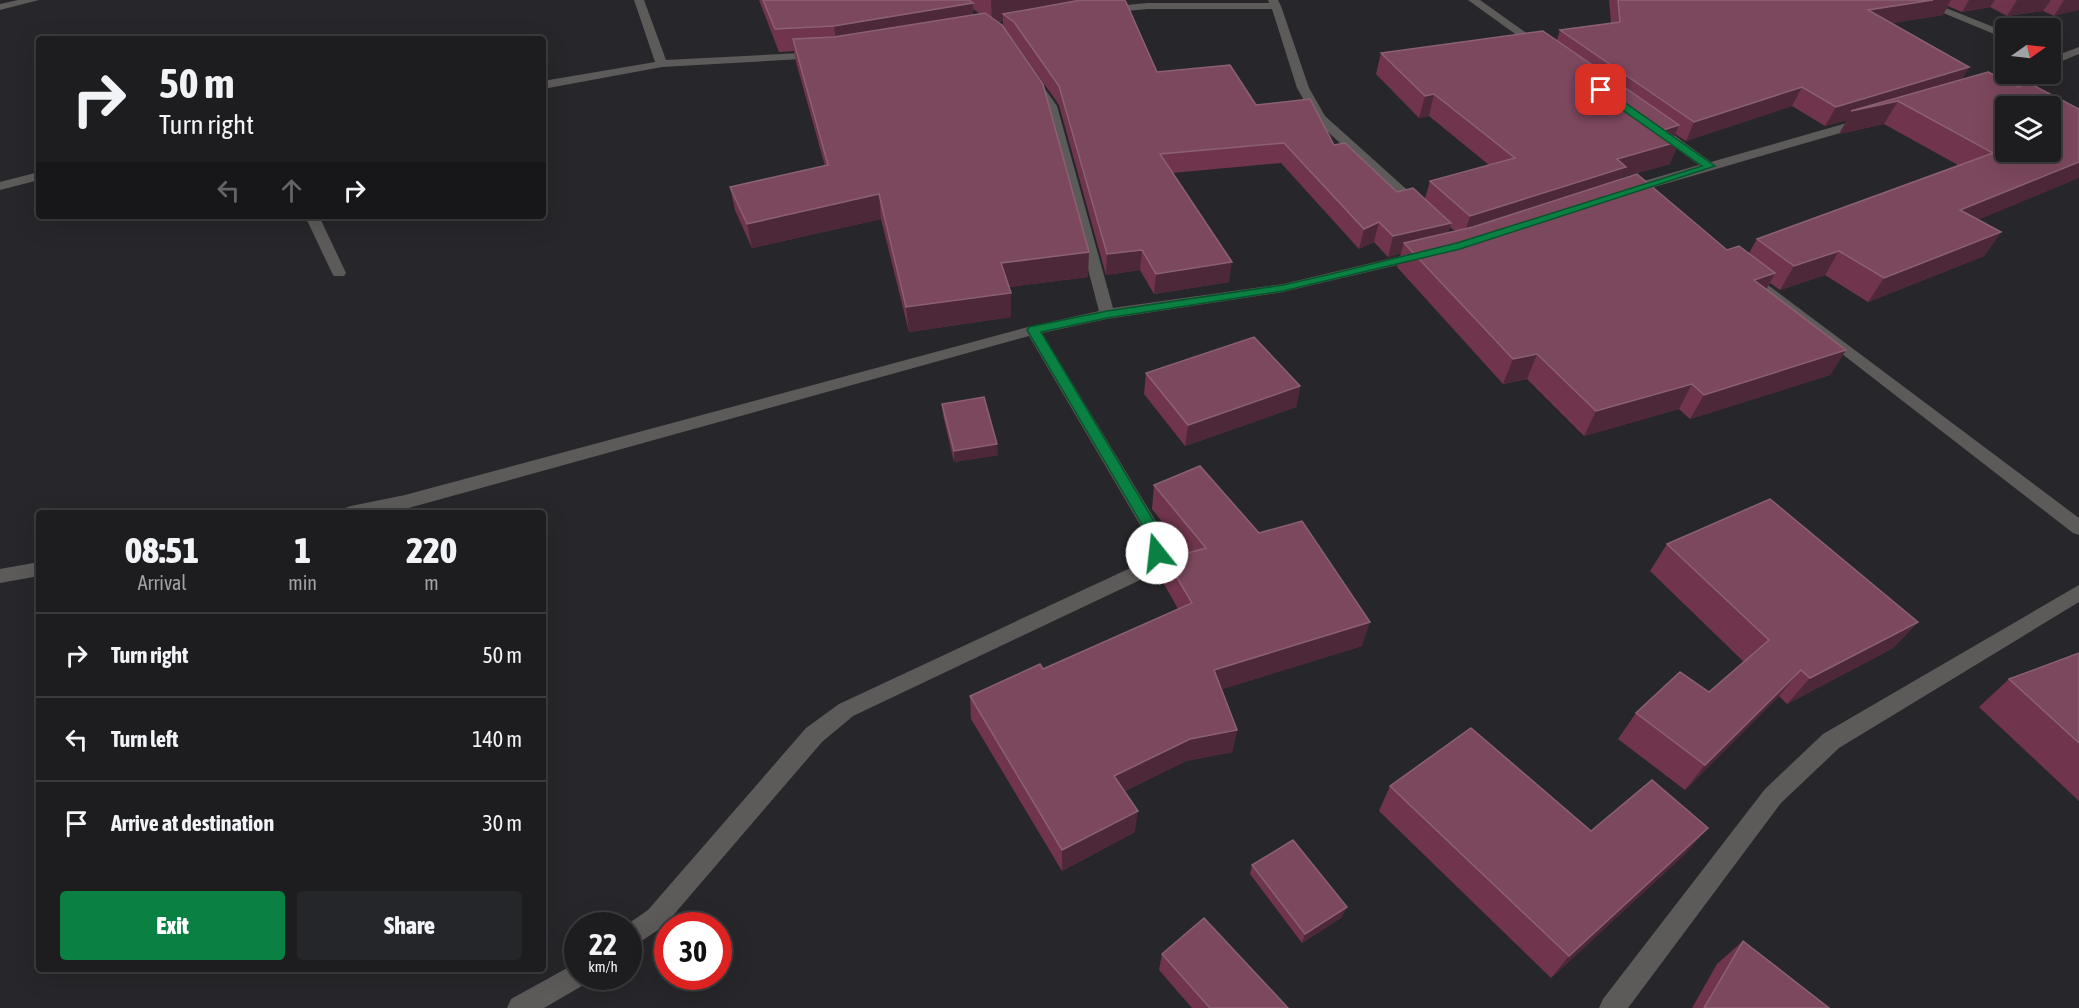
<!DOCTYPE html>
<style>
:root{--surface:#1d1d20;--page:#252629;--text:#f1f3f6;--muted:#a0a2a5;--line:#3b3b3e;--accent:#0b8043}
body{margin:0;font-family:"Asap Condensed",sans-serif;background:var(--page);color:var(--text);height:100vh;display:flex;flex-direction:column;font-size:22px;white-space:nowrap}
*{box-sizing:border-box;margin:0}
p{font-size:20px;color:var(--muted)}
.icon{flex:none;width:33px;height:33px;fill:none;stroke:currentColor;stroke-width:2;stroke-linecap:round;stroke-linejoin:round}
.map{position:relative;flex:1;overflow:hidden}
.side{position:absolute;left:36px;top:510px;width:510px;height:462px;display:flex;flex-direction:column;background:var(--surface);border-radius:6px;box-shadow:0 6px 24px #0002,0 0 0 2px var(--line)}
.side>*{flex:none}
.hud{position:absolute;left:36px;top:36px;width:510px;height:183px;border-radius:6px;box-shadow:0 6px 24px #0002,0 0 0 2px var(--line);background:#1d1d20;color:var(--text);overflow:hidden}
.needle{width:39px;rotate:76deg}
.buttons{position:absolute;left:1995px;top:18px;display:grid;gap:12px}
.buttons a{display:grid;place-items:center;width:66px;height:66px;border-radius:6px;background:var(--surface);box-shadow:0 6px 24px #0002,0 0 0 2px var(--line);font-size:30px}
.speed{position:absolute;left:564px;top:912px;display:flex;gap:12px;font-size:30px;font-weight:700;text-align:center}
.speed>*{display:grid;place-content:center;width:78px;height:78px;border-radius:50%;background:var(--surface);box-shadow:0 6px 24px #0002,0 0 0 2px var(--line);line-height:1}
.speed small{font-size:15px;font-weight:400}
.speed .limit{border:9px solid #d22;background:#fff;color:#111}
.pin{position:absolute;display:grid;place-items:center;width:51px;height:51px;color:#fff;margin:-26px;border-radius:12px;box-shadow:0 3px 9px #0006}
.me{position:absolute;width:66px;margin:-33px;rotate:344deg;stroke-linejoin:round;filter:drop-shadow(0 0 4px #0008)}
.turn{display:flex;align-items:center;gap:21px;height:126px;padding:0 24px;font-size:27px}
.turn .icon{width:78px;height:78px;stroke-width:2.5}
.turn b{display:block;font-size:42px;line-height:51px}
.lanes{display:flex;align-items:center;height:57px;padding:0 24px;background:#0003;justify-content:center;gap:30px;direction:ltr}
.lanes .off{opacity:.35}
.eta{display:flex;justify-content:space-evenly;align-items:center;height:102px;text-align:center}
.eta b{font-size:36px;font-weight:800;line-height:42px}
.button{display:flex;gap:12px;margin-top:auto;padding:12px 24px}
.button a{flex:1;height:69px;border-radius:6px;background:var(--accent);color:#fff;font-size:24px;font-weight:800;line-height:69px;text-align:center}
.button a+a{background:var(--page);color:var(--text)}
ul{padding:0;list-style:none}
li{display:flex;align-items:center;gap:18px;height:84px;padding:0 24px;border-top:2px solid var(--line)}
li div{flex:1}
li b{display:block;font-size:22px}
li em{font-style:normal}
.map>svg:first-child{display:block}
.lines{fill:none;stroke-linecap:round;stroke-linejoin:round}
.minor{fill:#5d5b59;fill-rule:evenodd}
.wall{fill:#70354d;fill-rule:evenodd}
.shaded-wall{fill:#4d2839}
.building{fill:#7c485e;stroke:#8c6073;stroke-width:1.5;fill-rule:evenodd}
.route{fill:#0b8043;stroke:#07532c;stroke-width:1.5}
</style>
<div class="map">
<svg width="2079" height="1008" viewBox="0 0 2079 1008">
<rect width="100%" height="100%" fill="#27272b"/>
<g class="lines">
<g class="minor">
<path d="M 18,0 L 39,0 L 0,10 L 0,4 Z"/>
<path d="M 634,0 L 644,0 L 666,60 L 819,52 L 825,55 L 819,58 L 662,67 L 543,89 L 543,81 L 655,62 Z"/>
<path d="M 1268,0 L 1278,0 L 1281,6 L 1309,88 L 1325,116 L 1424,205 L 1424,211 L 1414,211 L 1316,121 L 1297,88 L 1272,9 L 1148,9 L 1104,13 L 1099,10 L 1104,7 L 1148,3 L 1269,3 Z"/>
<path d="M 1468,0 L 1480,0 L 1546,47 L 1536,49 Z"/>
<path d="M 1912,0 L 1926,0 L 2006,32 L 2006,39 Z"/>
<path d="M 2079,47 L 2079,54 L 2050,66 L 2050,58 Z"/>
<path d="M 2012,74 L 2028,74 L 1987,90 L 1977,87 Z"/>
<path d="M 1034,78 L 1038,79 L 1057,106 L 1113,308 L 1283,284 L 1422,251 L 1429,255 L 1427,258 L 1283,292 L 1107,319 L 1042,333 L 1160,528 L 1166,553 L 1155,573 L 853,716 L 822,742 L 664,926 L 628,950 L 628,926 L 625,926 L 648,910 L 806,728 L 839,704 L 1141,563 L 1148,553 L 1142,528 L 1029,336 L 405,509 L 383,513 L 342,513 L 345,508 L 351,506 L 405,495 L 1028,327 L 1099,311 L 1045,106 L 1028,82 Z"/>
<path d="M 1864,118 L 1868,119 L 1868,125 L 1630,194 L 1625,195 L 1618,191 L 1620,188 L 1699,165 L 1655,133 L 1655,127 L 1663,127 L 1711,162 Z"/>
<path d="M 39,172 L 39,180 L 0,190 L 0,182 Z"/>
<path d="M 305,216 L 319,216 L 346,273 L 344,276 L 334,276 L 332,273 Z"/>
<path d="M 1748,270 L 2079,518 L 2079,535 L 2073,533 L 1743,277 L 1741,274 L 1743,271 Z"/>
<path d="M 39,562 L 39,576 L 0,583 L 0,569 Z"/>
<path d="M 2079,585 L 2079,602 L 1839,748 L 1781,803 L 1628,1008 L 1599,1008 L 1603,999 L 1765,789 L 1823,734 Z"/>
<path d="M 578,962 L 578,976 L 589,976 L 587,983 L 544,1008 L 507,1008 L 511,999 Z"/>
</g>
</g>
<g class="wall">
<path d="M 759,0 L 1125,0 L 1157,72 L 1256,105 L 1334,145 L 1397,192 L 1425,199 L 1430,181 L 1489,165 L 1429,116 L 1419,118 L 1376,74 L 1381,53 L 1557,40 L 1560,30 L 1611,23 L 1609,0 L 2079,0 L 2054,16 L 2043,11 L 2007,16 L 1990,7 L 1962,12 L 1948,6 L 1943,15 L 1891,23 L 1969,67 L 1962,79 L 2018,87 L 1978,220 L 2001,232 L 1984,256 L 1868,302 L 1825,275 L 1780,290 L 1770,283 L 1766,290 L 1846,350 L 1830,375 L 1690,419 L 1679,409 L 1584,436 L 1527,379 L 1503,384 L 1397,267 L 1401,253 L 1388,257 L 1374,242 L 1359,249 L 1281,163 L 1172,173 L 1229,282 L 1154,294 L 1140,270 L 1106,275 L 1059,105 L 1014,41 L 1011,38 L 1088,277 L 1009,287 L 1011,317 L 909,332 L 881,219 L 752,248 L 735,210 L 730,187 L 825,166 L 796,62 L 794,51 L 779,52 ZM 973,9 L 980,14 L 973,15 ZM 1003,21 L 1003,27 L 997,22 ZM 1792,106 L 1825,126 L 1847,120 L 1839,134 L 1884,124 L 1958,165 L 1757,239 L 1749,253 L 1727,250 L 1621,179 L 1622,177 L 1670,164 L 1674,137 L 1675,134 L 1686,141 ZM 1450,227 L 1455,231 L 1448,233 Z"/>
<path d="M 1146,373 L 1300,386 L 1296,407 L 1185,446 L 1144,394 Z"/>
<path d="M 942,404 L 998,455 L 954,462 L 943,415 Z"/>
<path d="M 1154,485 L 1259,533 L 1362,646 L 1222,689 L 1237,730 L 1232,752 L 1186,761 L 1125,791 L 1135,832 L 1062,871 L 971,719 L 970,696 L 1043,669 L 1178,609 L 1163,582 L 1166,559 L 1187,553 L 1152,509 Z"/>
<path d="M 1667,544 L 1918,622 L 1893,648 L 1787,704 L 1779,696 L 1685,790 L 1618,739 L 1636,713 L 1709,692 L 1744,662 L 1650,571 Z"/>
<path d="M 2079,653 L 2079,801 L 1979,707 L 2009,679 Z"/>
<path d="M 1390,786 L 1591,831 L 1687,852 L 1551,978 L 1379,811 Z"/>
<path d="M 1252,865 L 1342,917 L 1302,943 L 1250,874 Z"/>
<path d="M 1743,941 L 1829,1008 L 1692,1008 L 1717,964 Z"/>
<path d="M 1162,954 L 1288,1008 L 1192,1008 L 1159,970 Z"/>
</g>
<g class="shaded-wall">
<path d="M 991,0 L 1118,0 L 1003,14 L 1003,21 L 992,23 Z"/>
<path d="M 1933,0 L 1951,0 L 1943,15 L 1858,29 L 1868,10 Z"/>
<path d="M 1969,0 L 1995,0 L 1990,7 L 1962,12 Z"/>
<path d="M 2017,0 L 2051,0 L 2043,11 L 2007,16 Z"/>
<path d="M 2064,0 L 2079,0 L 2079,10 L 2054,16 Z"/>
<path d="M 973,3 L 974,26 L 837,49 L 834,26 Z"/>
<path d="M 1969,67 L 1958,86 L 1898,101 L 1884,124 L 1839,134 L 1847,120 L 1825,126 L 1836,107 Z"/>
<path d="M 1802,87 L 1792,106 L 1686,141 L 1694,122 Z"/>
<path d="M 1434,94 L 1429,116 L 1419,118 L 1425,96 Z"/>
<path d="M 1679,125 L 1671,144 L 1680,141 L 1670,164 L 1622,177 L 1617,189 L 1463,238 L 1470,216 L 1663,130 Z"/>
<path d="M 2079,162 L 2079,178 L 1944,234 L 1960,210 Z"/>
<path d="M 879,194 L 881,219 L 752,248 L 747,224 Z"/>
<path d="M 1379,222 L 1374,242 L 1359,249 L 1364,229 Z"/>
<path d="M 1451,223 L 1445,243 L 1404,243 L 1401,253 L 1388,257 L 1393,236 Z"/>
<path d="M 2001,232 L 1984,256 L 1868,302 L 1884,278 Z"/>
<path d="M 1142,250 L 1140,270 L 1106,275 L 1107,254 Z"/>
<path d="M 1839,251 L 1825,275 L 1780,290 L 1794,266 Z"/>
<path d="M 1089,252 L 1088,277 L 1001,288 L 1001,263 Z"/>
<path d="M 1232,262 L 1229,282 L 1154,294 L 1156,274 Z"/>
<path d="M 1775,273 L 1762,297 L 1754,280 Z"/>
<path d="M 1011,293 L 1011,317 L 909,332 L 906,307 Z"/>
<path d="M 1846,350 L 1830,375 L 1690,419 L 1704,395 Z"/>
<path d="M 1537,354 L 1527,379 L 1503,384 L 1513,359 Z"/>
<path d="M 1692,384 L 1679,409 L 1584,436 L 1596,411 Z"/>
<path d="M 1300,386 L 1296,407 L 1185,446 L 1188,425 Z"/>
<path d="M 997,444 L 998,455 L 954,462 L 954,451 Z"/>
<path d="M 1370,622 L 1362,646 L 1210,693 L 1214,670 Z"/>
<path d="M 1918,622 L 1893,648 L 1787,704 L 1810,678 Z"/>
<path d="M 1801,670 L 1779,696 L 1685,790 L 1705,765 Z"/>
<path d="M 1237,730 L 1232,752 L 1186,761 L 1112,797 L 1114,776 L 1190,739 Z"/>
<path d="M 1138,811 L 1135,832 L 1062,871 L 1062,850 Z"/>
<path d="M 1708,828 L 1687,852 L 1551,978 L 1569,956 Z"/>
<path d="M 1347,907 L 1342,917 L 1302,943 L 1305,934 Z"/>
</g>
<g class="building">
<path d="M 763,0 L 969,0 L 973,3 L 834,26 L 775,29 Z"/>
<path d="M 1081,0 L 1125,0 L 1157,72 L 1230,65 L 1256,105 L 1310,99 L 1334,145 L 1345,143 L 1397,192 L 1413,188 L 1451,223 L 1393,236 L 1379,222 L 1364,229 L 1284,143 L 1160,154 L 1232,262 L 1156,274 L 1142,250 L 1107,254 L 1059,86 L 1014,22 L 1003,14 Z"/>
<path d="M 1618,0 L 1933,0 L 1868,10 L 1969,67 L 1836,107 L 1802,87 L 1694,122 L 1560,30 L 1620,22 Z"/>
<path d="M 985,13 L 1002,25 L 1043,84 L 1089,252 L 1001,263 L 1011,293 L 906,307 L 879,194 L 747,224 L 730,187 L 828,165 L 793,39 L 834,37 Z"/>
<path d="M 1543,31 L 1679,125 L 1663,130 L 1680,141 L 1617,159 L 1626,167 L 1470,216 L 1430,181 L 1515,158 L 1434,94 L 1425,96 L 1381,53 Z"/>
<path d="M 1988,72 L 2018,87 L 2029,83 L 2079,109 L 2079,162 L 1960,210 L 2001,232 L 1884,278 L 1839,251 L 1794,266 L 1757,239 L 1993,153 L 1898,101 L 1851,111 ZM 2006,106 L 2050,106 L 2050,152 L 2006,152 Z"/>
<path d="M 1637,174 L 1727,250 L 1739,246 L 1775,273 L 1754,280 L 1846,350 L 1704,395 L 1692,384 L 1596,411 L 1537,354 L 1513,359 L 1404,243 L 1473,227 Z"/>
<path d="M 1254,337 L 1300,386 L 1188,425 L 1146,373 Z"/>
<path d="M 984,397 L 997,444 L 954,451 L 942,404 Z"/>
<path d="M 1200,466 L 1259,533 L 1302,521 L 1370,622 L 1214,670 L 1237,730 L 1190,739 L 1114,776 L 1138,811 L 1062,850 L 970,696 L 1040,664 L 1043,669 L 1192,603 L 1166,559 L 1206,548 L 1154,485 Z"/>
<path d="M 1770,499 L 1918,622 L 1810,678 L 1801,670 L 1705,765 L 1636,713 L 1680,672 L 1709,692 L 1769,640 L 1667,544 Z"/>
<path d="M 2079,653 L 2079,743 L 2009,679 Z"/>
<path d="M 1471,728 L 1591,831 L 1652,780 L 1708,828 L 1569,956 L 1390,786 Z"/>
<path d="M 1293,840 L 1347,907 L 1305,934 L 1252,865 Z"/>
<path d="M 1204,918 L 1288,1008 L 1210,1008 L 1162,954 Z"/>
<path d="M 1743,941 L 1829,1008 L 1704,1008 Z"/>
</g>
<path class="route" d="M 1597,88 L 1604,88 L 1715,166 L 1460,249 L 1283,291 L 1107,318 L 1041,332 L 1158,528 L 1164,553 L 1162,557 L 1152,557 L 1144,528 L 1027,330 L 1029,327 L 1107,311 L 1283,285 L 1327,275 L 1457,243 L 1702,166 L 1597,92 Z"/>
</svg>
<div class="buttons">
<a><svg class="needle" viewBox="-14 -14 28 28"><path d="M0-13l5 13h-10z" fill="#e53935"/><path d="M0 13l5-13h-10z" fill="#a0a2a5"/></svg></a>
<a><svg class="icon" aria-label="layers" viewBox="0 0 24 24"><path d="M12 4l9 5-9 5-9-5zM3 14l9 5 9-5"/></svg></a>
</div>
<div class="speed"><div>22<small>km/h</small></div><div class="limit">30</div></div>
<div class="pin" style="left:1601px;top:90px;background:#d93025"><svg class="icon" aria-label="arrive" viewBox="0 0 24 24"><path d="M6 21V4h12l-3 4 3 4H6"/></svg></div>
<svg class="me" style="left:1157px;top:553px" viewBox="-20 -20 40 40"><circle r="19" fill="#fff"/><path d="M0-13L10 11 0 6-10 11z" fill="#0b8043"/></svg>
<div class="hud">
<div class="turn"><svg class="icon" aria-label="right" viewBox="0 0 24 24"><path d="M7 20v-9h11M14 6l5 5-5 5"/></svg><div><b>50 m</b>Turn right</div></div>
<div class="lanes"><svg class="icon off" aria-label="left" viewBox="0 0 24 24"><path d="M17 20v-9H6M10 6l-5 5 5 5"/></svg><svg class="icon off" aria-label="ahead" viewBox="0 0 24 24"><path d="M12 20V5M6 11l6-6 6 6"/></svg><svg class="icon" aria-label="right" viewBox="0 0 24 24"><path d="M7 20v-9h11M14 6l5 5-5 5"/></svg></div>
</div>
<section class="side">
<div class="eta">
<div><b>08:51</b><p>Arrival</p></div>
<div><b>1</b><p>min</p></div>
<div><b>220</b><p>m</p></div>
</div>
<ul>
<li><svg class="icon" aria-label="right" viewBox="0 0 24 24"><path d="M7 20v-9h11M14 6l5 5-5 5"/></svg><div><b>Turn right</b></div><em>50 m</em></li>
<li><svg class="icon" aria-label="left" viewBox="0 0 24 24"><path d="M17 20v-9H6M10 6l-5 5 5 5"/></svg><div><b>Turn left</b></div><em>140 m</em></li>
<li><svg class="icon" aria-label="arrive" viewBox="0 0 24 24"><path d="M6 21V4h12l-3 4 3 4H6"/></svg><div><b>Arrive at destination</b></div><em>30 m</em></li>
</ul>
<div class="button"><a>Exit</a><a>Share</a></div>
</section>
</div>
